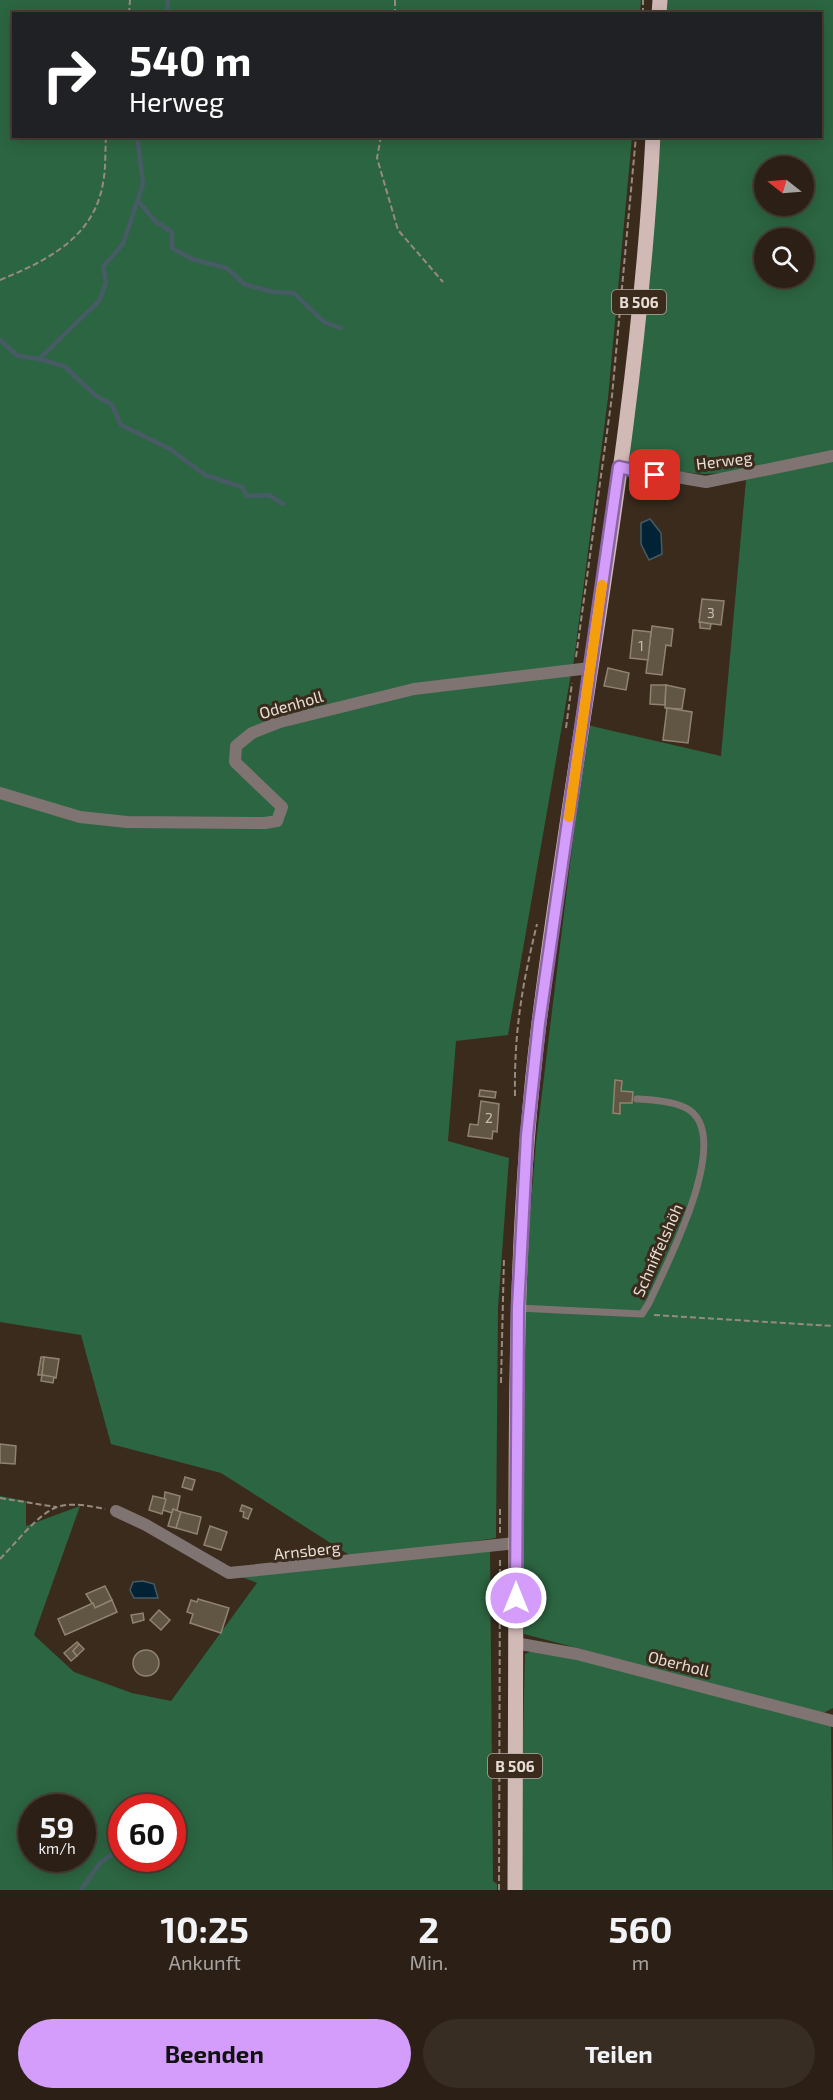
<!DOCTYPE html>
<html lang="de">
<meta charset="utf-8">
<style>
:root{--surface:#2c2016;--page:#382d23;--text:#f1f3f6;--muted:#a6a3a1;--line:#483e35;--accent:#d49cfb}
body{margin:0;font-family:"Exo 2",sans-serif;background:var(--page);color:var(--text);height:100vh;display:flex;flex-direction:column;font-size:22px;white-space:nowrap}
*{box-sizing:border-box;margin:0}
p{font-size:20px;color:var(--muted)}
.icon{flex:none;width:33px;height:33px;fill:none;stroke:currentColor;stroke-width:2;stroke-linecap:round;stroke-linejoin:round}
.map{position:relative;height:1890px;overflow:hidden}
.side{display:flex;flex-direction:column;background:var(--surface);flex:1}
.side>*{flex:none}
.hud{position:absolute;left:12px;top:12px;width:810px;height:126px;border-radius:0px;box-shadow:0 3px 15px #0003,0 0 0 2px var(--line);background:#202124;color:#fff;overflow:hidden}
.needle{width:39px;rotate:287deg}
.tools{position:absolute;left:754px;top:156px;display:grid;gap:12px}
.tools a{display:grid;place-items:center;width:60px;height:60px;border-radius:50%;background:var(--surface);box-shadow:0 3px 15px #0003,0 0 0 2px var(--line);font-size:30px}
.speed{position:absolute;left:18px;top:1794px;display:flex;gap:12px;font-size:30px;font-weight:700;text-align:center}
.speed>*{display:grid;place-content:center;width:78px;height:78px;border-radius:50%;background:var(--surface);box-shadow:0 3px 15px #0003,0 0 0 2px var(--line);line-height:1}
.speed small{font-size:15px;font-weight:400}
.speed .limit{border:9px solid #d22;background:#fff;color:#111}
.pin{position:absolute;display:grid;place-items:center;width:51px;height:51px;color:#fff;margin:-26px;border-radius:12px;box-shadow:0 3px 9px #0006}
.me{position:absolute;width:66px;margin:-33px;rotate:0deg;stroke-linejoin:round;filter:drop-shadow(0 0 4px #0008)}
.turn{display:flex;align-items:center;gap:21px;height:126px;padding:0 18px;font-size:27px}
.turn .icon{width:78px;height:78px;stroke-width:2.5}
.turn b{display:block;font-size:42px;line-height:51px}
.eta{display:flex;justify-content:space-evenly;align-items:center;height:102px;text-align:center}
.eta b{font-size:36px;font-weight:700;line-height:42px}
.cta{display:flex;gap:12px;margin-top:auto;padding:12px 18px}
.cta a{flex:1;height:69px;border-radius:36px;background:var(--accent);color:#111;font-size:24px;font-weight:700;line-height:69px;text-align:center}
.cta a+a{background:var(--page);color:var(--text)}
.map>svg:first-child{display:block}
.green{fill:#2c6541;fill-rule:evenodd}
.water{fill:#022335;stroke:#475b65;stroke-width:1.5}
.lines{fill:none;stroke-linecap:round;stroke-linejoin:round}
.stream{stroke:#475b65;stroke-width:4.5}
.building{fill:#615543;stroke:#908370;stroke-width:1.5}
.path{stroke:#978b80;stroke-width:2;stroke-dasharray:6 3;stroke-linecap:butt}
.lane{stroke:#7f7472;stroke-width:7}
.street{stroke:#7f7472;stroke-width:12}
.primary{stroke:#d1b9b6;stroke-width:15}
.route-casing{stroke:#8a65a3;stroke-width:15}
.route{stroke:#d49cfb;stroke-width:10}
.slow{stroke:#f59e0b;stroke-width:10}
.labels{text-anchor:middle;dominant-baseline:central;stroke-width:6;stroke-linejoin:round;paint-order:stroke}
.number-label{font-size:14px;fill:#c6bcb1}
.shield{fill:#3a2b1d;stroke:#b4a89e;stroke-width:1.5}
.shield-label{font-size:15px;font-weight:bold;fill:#e8ded6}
.street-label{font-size:16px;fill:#e8ded6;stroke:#3a2b1d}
</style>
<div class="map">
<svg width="833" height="1890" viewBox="0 0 833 1890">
<rect width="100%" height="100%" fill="#3a2b1d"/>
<g class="green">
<path d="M 0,0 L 641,0 L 640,14 L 14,14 L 14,136 L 632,137 L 608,398 L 573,667 L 414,691 L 571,674 L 508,1035 L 456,1041 L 448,1141 L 509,1158 L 498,1308 L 496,1538 L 354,1558 L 221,1473 L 111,1444 L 81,1335 L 0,1322 Z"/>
<path d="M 666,0 L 833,0 L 833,452 L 745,472 L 704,474 L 628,467 L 661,137 L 820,136 L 820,14 L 666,13 ZM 765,166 L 804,166 L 804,206 L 765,206 ZM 765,238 L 804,238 L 804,278 L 765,278 Z"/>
<path d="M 833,461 L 833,1708 L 823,1713 L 524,1634 L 523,1301 L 536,1142 L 587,725 L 721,756 L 746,480 Z"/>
<path d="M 0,1496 L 26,1501 L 26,1526 L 80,1506 L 34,1635 L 74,1672 L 132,1693 L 171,1701 L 257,1583 L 242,1577 L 490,1549 L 493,1881 L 497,1884 L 497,1890 L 0,1890 ZM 32,1808 L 82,1808 L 82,1858 L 32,1858 ZM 122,1808 L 172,1808 L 172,1858 L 122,1858 Z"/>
<path d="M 534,1650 L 575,1658 L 831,1725 L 833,1890 L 519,1890 L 525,1654 Z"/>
</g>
<g class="water">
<path d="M 650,519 L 661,533 L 662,554 L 649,560 L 641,544 L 641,523 Z"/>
<path d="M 143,1581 L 154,1584 L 158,1598 L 134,1598 L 130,1590 L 133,1582 Z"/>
</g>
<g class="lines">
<g class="stream">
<path d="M 167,14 L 168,0"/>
<path d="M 138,201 L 156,222 L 172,232 L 172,248 L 192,259 L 227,268 L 244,284 L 273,292 L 294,293 L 324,322 L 341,328"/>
<path d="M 0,340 L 18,356 L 39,359 L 99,301 L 106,283 L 103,267 L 123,244 L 143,184 L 137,136"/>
<path d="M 39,359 L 64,366 L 96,396 L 112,405 L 121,425 L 170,449 L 205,475 L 242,487 L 247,496 L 269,495 L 283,504"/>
<path d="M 81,1890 L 100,1863 L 122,1847"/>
</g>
</g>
<g class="building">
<path d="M 702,599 L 724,601 L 721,625 L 699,622 Z"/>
<path d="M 700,622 L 711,624 L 710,629 L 700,628 Z"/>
<path d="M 652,626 L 673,629 L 671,646 L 666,645 L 662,675 L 646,673 Z"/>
<path d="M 633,630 L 651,632 L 648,660 L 630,658 Z"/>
<path d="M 608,668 L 629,673 L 626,690 L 604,686 Z"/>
<path d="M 651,685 L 666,685 L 665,705 L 650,704 Z"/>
<path d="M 666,685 L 685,689 L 682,709 L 665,708 Z"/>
<path d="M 667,708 L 692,712 L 688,743 L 663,740 Z"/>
<path d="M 615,1080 L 622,1081 L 621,1091 L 633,1092 L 632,1103 L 620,1103 L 620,1114 L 613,1113 Z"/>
<path d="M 480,1090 L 496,1092 L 495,1098 L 479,1096 Z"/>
<path d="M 481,1101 L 499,1104 L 497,1132 L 493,1131 L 492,1139 L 468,1136 L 470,1124 L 478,1125 Z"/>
<path d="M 41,1357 L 44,1357 L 42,1375 L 38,1375 Z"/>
<path d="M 44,1357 L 59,1359 L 56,1378 L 42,1375 Z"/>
<path d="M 42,1375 L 54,1377 L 53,1383 L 41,1381 Z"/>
<path d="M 0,1444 L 16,1446 L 15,1464 L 0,1463 Z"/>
<path d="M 185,1477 L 195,1480 L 192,1490 L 182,1487 Z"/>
<path d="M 165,1492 L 180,1496 L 177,1511 L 173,1509 L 172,1513 L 163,1510 Z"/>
<path d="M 153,1496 L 166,1499 L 162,1514 L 149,1510 Z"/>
<path d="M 242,1505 L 252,1509 L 248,1519 L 243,1517 L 244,1512 L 240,1511 Z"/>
<path d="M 173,1509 L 181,1512 L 176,1528 L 168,1526 Z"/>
<path d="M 181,1512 L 201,1517 L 197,1534 L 176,1528 Z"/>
<path d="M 210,1526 L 227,1532 L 221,1550 L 204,1545 Z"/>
<path d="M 105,1586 L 112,1600 L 95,1608 L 86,1594 Z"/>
<path d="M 198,1599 L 229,1608 L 221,1633 L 190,1623 L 193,1614 L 187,1612 L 191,1600 L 197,1602 Z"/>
<path d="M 112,1600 L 117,1612 L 65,1635 L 58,1619 L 93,1603 L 95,1608 Z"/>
<path d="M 159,1610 L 170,1620 L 161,1630 L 150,1620 Z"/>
<path d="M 143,1613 L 144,1620 L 133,1623 L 131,1615 Z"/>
<path d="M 77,1642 L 79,1644 L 73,1651 L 77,1656 L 71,1661 L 64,1653 Z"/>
<path d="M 79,1644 L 84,1649 L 77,1656 L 73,1651 Z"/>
<circle cx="146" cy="1663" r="13"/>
</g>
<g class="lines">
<g class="path">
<path d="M 395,0 L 395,14"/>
<path d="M 129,14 L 130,0"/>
<path d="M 643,14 L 643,0"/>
<path d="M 381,136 L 377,158 L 398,230 L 443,282"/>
<path d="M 0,280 C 46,261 94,238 103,183 C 106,168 105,152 106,136"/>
<path d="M 576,657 L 612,396 L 636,136"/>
<path d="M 566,728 L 572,683"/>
<path d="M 515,1096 C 514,1032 522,985 537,924"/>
<path d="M 654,1315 L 833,1326"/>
<path d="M 501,1383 L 504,1257"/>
<path d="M 0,1498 L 56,1507"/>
<path d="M 500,1533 L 500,1506"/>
<path d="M 0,1559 C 14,1545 39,1513 57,1507 C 71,1502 91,1506 105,1509"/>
<path d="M 499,1890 L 500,1557"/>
</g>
<path class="lane" d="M 518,1308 L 642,1314 L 649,1303 C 664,1269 737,1134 686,1108 C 672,1101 653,1100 637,1099"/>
<g class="street">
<path d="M 619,467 L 706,482 L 833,456"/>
<path d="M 0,793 L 80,817 L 127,822 L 265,823 L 277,821 L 282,807 L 235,762 L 236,746 L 252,733 L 280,722 L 414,689 L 590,668"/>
<path d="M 116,1511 L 146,1525 L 229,1573 L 516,1543"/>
<path d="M 515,1643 L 577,1654 L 833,1721"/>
</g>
<g class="primary">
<path d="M 659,14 L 660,0"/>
<path d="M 515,1890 C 515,1769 516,1648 516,1527 C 516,1359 518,1190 539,1023 C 576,728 638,434 653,136"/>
</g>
</g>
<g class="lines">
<defs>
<path id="route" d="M 516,1598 L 518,1308 L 527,1135 L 539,1023 L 619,467 L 655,475"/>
</defs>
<use href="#route" class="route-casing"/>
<use href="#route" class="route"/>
<path class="slow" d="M 569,817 L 602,585"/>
</g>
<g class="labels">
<g class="number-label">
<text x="711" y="612">3</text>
<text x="641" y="645">1</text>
<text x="489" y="1117">2</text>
</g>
<g class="shield">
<rect x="612" y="290" width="54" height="24" rx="4.5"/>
<rect x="488" y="1754" width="54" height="24" rx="4.5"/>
</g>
<g class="shield-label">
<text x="639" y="302">B 506</text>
<text x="515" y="1766">B 506</text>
</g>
<g class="street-label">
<text transform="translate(724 460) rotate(-7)">Herweg</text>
<text transform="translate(291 704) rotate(-16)">Odenholl</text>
<text transform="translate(657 1250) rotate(-66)">Schniffelshöh</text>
<text transform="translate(307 1550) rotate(-6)">Arnsberg</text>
<text transform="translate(679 1663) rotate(14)">Oberholl</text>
</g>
</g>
</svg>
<div class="tools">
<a><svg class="needle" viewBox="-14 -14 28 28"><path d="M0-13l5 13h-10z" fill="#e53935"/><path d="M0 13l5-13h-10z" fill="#a6a3a1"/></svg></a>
<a><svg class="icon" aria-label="search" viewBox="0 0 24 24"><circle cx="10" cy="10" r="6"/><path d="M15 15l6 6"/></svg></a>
</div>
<div class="speed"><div>59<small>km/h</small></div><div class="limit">60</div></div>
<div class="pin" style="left:655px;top:475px;background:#d93025"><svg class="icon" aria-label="arrive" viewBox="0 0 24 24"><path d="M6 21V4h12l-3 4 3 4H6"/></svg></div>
<svg class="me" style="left:516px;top:1598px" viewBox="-20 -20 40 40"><circle r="17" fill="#d49cfb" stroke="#fff" stroke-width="3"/><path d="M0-11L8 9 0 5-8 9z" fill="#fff"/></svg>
<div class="hud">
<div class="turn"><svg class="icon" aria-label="right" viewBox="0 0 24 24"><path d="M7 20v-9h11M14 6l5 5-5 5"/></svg><div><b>540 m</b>Herweg</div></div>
</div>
</div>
<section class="side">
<div class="eta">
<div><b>10:25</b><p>Ankunft</p></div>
<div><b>2</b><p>Min.</p></div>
<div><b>560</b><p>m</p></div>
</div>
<div class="cta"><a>Beenden</a><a>Teilen</a></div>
</section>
